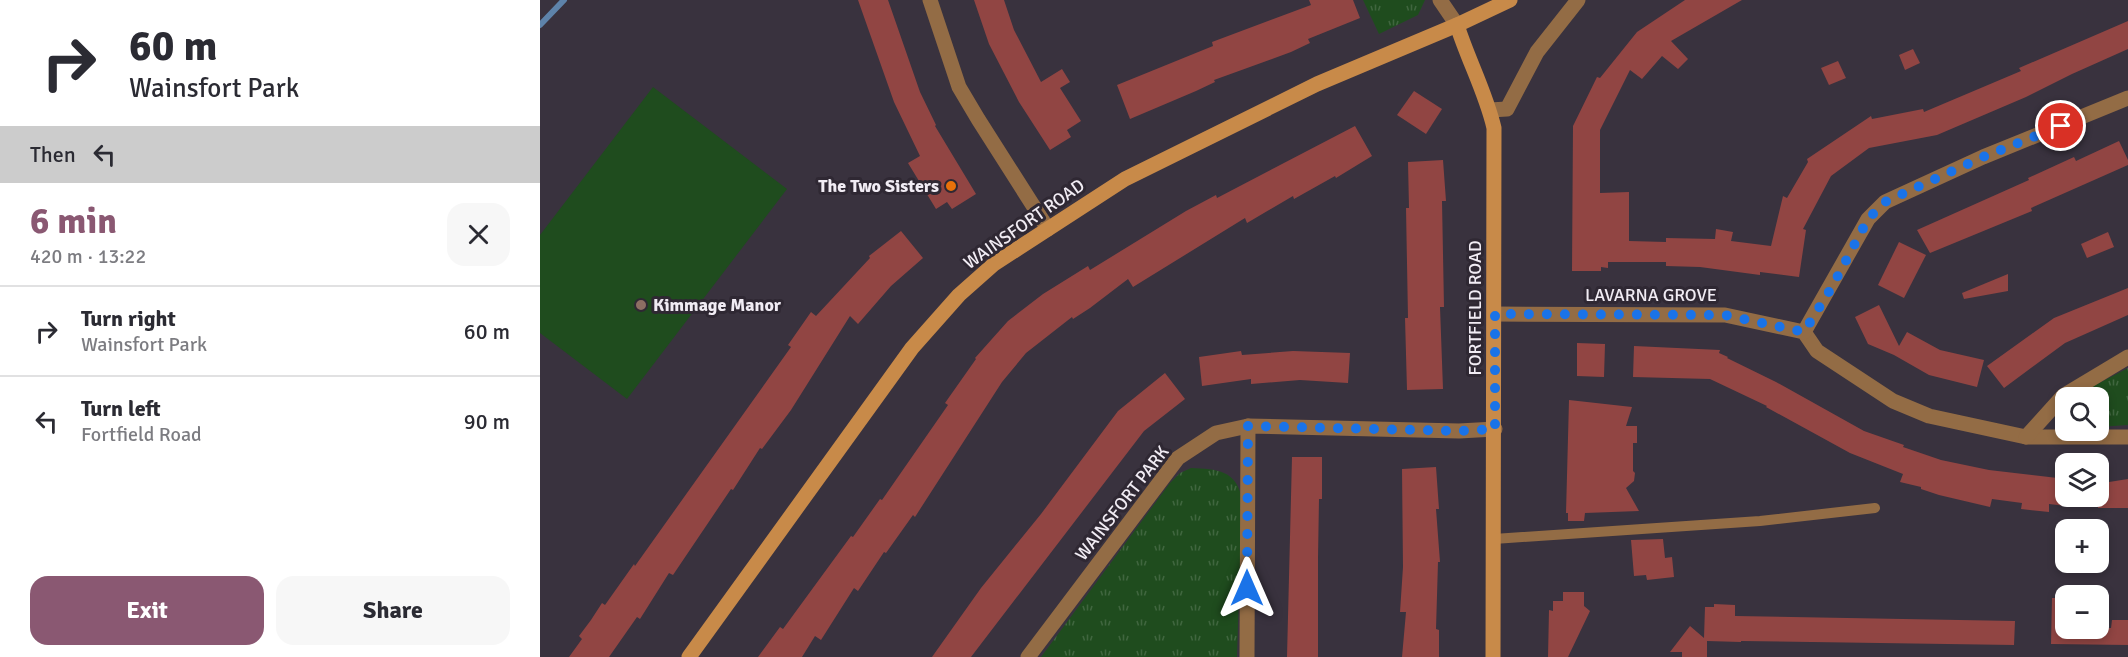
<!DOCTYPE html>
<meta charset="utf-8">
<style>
:root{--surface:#fff;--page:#f7f7f7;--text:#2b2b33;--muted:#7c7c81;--line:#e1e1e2;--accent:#8a5872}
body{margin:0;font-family:Signika,sans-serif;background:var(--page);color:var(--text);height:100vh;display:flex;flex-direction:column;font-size:22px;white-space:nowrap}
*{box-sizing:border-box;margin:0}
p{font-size:20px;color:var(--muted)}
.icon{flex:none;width:33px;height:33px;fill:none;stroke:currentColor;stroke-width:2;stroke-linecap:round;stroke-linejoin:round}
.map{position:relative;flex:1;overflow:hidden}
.sheet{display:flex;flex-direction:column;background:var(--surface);width:540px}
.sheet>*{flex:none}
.top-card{background:#fff;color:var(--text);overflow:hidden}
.buttons{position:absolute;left:1515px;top:387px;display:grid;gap:12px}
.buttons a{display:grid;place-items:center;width:54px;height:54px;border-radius:12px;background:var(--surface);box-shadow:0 3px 9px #0003;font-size:30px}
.pin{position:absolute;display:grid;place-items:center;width:51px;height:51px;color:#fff;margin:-26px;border:3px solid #fff;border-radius:50%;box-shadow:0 2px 6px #0007}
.me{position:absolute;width:66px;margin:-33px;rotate:0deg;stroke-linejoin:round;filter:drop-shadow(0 0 4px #0008)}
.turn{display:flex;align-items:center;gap:21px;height:126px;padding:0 30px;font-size:27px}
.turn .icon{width:78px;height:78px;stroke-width:2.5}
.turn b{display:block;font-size:42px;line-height:51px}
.then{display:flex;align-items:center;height:57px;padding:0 30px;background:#0003;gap:12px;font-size:22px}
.round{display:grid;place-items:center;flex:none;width:63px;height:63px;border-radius:18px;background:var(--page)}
.head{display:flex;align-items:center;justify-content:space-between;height:102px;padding:0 30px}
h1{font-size:36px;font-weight:700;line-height:45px;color:var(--accent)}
.action{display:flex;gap:12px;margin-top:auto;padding:12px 30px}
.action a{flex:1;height:69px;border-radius:18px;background:var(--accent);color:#fff;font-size:24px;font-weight:700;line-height:69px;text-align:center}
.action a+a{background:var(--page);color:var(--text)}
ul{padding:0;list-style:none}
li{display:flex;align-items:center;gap:18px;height:90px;padding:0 30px;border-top:2px solid var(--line)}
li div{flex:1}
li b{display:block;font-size:22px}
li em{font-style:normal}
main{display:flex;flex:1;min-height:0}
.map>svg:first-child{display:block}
.grass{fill:url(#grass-tufts)}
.green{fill:#1f4c1e}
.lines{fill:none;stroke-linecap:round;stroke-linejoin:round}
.stream{stroke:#5e83aa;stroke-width:6}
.building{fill:#914543}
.lane{stroke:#936c45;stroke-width:10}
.street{stroke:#936c45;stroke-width:15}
.secondary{stroke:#c88a49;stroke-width:15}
.route{stroke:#1a73e8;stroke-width:10;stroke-dasharray:0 18}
.food-dot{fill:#e8710a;stroke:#2f2833;stroke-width:2}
.education-dot{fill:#8d6e63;stroke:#2f2833;stroke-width:2}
.labels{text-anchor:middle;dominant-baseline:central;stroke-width:6;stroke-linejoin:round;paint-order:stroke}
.poi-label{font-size:18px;font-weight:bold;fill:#f1ecf4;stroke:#2f2833;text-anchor:end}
.street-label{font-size:18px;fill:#f1ecf4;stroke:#2f2833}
</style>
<main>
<section class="sheet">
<div class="top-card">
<div class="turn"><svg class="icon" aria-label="right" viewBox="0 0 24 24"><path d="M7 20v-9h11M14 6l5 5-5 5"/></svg><div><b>60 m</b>Wainsfort Park</div></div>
<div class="then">Then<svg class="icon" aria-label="left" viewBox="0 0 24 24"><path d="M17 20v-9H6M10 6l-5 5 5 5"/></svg></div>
</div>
<div class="head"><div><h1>6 min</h1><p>420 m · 13:22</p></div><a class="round"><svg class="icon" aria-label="close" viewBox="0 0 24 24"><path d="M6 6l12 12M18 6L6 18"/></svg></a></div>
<ul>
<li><svg class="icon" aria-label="right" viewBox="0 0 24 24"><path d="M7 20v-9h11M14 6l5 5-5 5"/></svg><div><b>Turn right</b><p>Wainsfort Park</p></div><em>60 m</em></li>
<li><svg class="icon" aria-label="left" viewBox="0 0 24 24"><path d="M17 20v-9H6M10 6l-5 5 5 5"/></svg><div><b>Turn left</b><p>Fortfield Road</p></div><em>90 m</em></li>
</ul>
<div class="action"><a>Exit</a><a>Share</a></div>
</section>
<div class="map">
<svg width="1588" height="657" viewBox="0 0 1588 657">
<defs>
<pattern id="grass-tufts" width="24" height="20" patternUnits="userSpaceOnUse" patternTransform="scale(1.5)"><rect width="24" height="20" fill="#1f4c1e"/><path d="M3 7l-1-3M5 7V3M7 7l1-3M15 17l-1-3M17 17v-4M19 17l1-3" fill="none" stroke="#40663f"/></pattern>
</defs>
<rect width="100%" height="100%" fill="#39323e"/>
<g class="grass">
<path d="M 823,0 L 885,0 L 878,15 L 839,34 Z"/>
<path d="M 1588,368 L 1588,425 L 1559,427 L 1558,398 L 1537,398 L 1544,391 Z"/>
<path d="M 651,468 C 677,469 697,470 702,500 L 697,657 L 501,657 L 630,483 L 640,473 Z"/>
</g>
<path class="green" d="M 113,87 L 247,189 L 87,399 L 0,333 L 0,235 Z"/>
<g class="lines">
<path class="stream" d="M 0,25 L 24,0"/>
</g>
<g class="building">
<path d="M 318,0 L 348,0 L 380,92 L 396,125 L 395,126 L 436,194 L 412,209 L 407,202 L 396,209 L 368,163 L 380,156 L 354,102 Z"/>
<path d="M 434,0 L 464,0 L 474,30 L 501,82 L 522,69 L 530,82 L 520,88 L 541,121 L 527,130 L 531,137 L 510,150 L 479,102 L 449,44 Z"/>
<path d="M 769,0 L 813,0 L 820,18 L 768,39 L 770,43 L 751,52 L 674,80 L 675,82 L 656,91 L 590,119 L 577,85 L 673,46 L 672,42 L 771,5 Z"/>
<path d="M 1145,0 L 1202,0 L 1131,41 L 1148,59 L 1138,69 L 1122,56 L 1102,79 L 1090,70 L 1060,130 L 1060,193 L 1089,192 L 1089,241 L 1126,242 L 1126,238 L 1175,239 L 1176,229 L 1193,232 L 1191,241 L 1231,246 L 1243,196 L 1247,198 L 1268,162 L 1267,159 L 1331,116 L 1332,119 L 1383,109 L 1384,112 L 1481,71 L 1479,68 L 1588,21 L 1588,49 L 1532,74 L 1486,97 L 1397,135 L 1329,148 L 1291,176 L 1263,229 L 1266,230 L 1259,277 L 1220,272 L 1220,275 L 1160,267 L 1126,266 L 1126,262 L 1068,262 L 1068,268 L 1061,267 L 1061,271 L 1032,271 L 1033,126 L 1057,77 L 1060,78 L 1097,32 Z"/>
<path d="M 1373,49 L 1380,63 L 1365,70 L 1359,55 Z"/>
<path d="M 1298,61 L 1306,78 L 1289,85 L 1281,68 Z"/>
<path d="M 874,91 L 902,109 L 886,134 L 857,115 Z"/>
<path d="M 815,126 L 832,156 L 796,178 L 795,176 L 754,199 L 753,196 L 707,223 L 705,218 L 593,287 L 588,279 L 550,308 L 533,319 L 532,317 L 486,353 L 462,382 L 375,517 L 373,515 L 346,553 L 344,552 L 318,591 L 314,588 L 281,640 L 275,636 L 262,657 L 218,657 L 240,627 L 243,629 L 311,536 L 313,537 L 340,499 L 342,500 L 408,405 L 405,403 L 436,359 L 435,358 L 468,321 L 503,294 L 548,266 L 550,270 L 646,211 L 676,195 L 677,198 Z"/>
<path d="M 1579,141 L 1588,160 L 1588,165 L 1491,208 L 1492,211 L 1390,253 L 1377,230 L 1489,180 L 1488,178 L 1534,157 L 1536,161 Z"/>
<path d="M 903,160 L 906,201 L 902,201 L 904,307 L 900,307 L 903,389 L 867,390 L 865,318 L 868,318 L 866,208 L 869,208 L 868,162 Z"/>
<path d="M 361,231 L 383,258 L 351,286 L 318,324 L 310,316 L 251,410 L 222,449 L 220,448 L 193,490 L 191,489 L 133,575 L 129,573 L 100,619 L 97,617 L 69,657 L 29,657 L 42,639 L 39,636 L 51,620 L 62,603 L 65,605 L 94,564 L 95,566 L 251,347 L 248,345 L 271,312 L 276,316 L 330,258 L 329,256 Z"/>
<path d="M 1568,232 L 1574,247 L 1547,258 L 1541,244 Z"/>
<path d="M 1359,242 L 1386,255 L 1364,298 L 1338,285 Z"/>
<path d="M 1468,274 L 1468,291 L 1424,299 L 1422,293 Z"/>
<path d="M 1588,288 L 1588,315 L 1525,343 L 1464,388 L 1447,366 L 1514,318 Z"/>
<path d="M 1339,305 L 1359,346 L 1367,332 L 1400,350 L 1444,360 L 1437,387 L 1389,375 L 1354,355 L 1328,344 L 1315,317 Z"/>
<path d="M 1037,343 L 1065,344 L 1064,377 L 1037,376 Z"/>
<path d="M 1094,346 L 1180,350 L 1179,353 L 1188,357 L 1187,358 L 1236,382 L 1324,431 L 1364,445 L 1363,447 L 1401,460 L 1449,470 L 1526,479 L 1526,506 L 1509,504 L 1509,512 L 1481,509 L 1482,503 L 1452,499 L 1450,507 L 1399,495 L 1381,489 L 1381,487 L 1360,482 L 1363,474 L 1310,453 L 1226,407 L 1227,406 L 1170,379 L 1093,377 Z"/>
<path d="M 701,351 L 702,355 L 753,351 L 810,353 L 808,383 L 760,380 L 711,384 L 711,379 L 662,386 L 659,357 Z"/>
<path d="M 625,373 L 645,399 L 604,431 L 431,657 L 392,657 L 441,588 L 501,514 L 578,411 Z"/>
<path d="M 1029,400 L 1092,407 L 1086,426 L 1097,426 L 1097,443 L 1093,443 L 1093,471 L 1095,473 L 1094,481 L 1086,488 L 1099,511 L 1045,513 L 1044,521 L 1028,521 L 1028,513 L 1026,513 Z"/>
<path d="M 752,457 L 782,457 L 782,499 L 779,499 L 778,558 L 778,657 L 747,657 Z"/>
<path d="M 896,467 L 899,509 L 896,509 L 900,562 L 898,562 L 896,629 L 899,630 L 899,657 L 862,657 L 866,612 L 860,612 L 863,567 L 862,469 Z"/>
<path d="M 1588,479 L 1588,508 L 1558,508 L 1558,481 L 1569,482 Z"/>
<path d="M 1123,539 L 1125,558 L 1132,557 L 1134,577 L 1107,580 L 1106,575 L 1094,576 L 1091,540 Z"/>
<path d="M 1023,592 L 1044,592 L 1044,606 L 1050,611 L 1028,657 L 1008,657 L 1009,610 L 1013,611 L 1013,601 L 1023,601 Z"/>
<path d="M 1512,598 L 1526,598 L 1526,628 L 1571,628 L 1572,620 L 1588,620 L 1588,645 L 1511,644 Z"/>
<path d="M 1174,604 L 1195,605 L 1195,616 L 1475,621 L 1474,645 L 1201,641 L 1201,642 L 1167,641 L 1167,657 L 1142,657 L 1142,652 L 1130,652 L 1150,626 L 1164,638 L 1165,607 L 1174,607 Z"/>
</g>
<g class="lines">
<path class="lane" d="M 954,539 L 1220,521 L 1335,508"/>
<g class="street">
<path d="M 390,0 L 419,87 L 438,119 L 508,229"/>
<path d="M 900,0 L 917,25"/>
<path d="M 950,110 L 967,109 L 997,52 L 1038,0"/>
<path d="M 955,314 L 1185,315 L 1264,332 L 1277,351 L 1353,401 L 1389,416 L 1486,437 L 1588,437"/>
<path d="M 1264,332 L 1328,219 L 1345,202 L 1443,157 L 1588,98"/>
<path d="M 1486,437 L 1523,396 L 1588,357"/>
<path d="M 488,657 L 638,458 L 676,433 L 708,426 L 919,431 L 955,429"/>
<path d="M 707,657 L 708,426"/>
</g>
<g class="secondary">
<path d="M 917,25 C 928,60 946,93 954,128 L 953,657"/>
<path d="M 149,657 L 372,348 L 419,295 L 454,264 L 585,179 L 777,84 L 917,25 L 970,0"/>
</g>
</g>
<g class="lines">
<path class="route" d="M 707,588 L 708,426 L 919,431 L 955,429 L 955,314 L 1185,315 L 1264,332 L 1292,287 L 1328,219 L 1345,202 L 1443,157 L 1521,126"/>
</g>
<circle class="food-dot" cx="411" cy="186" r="6"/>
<circle class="education-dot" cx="101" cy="305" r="6"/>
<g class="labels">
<g class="poi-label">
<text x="399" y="186">The Two Sisters</text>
<text x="113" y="305" text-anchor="start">Kimmage Manor</text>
</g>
<g class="street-label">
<text transform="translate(484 224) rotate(-35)">WAINSFORT ROAD</text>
<text x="1111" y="295">LAVARNA GROVE</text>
<text transform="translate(935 308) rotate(-90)">FORTFIELD ROAD</text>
<text transform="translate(582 503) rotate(-52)">WAINSFORT PARK</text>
</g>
</g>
</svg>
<div class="buttons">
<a><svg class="icon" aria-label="search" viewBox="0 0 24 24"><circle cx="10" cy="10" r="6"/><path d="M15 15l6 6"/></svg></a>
<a><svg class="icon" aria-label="layers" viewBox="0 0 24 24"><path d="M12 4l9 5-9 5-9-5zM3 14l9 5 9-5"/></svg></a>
<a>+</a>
<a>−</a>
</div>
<div class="pin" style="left:1521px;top:126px;background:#d93025"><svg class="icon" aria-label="arrive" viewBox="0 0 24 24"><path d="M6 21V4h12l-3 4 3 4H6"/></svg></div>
<svg class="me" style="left:707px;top:588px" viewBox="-20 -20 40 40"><path d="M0-17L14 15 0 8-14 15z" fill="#1a73e8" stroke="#fff" stroke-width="4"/></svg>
</div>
</main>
